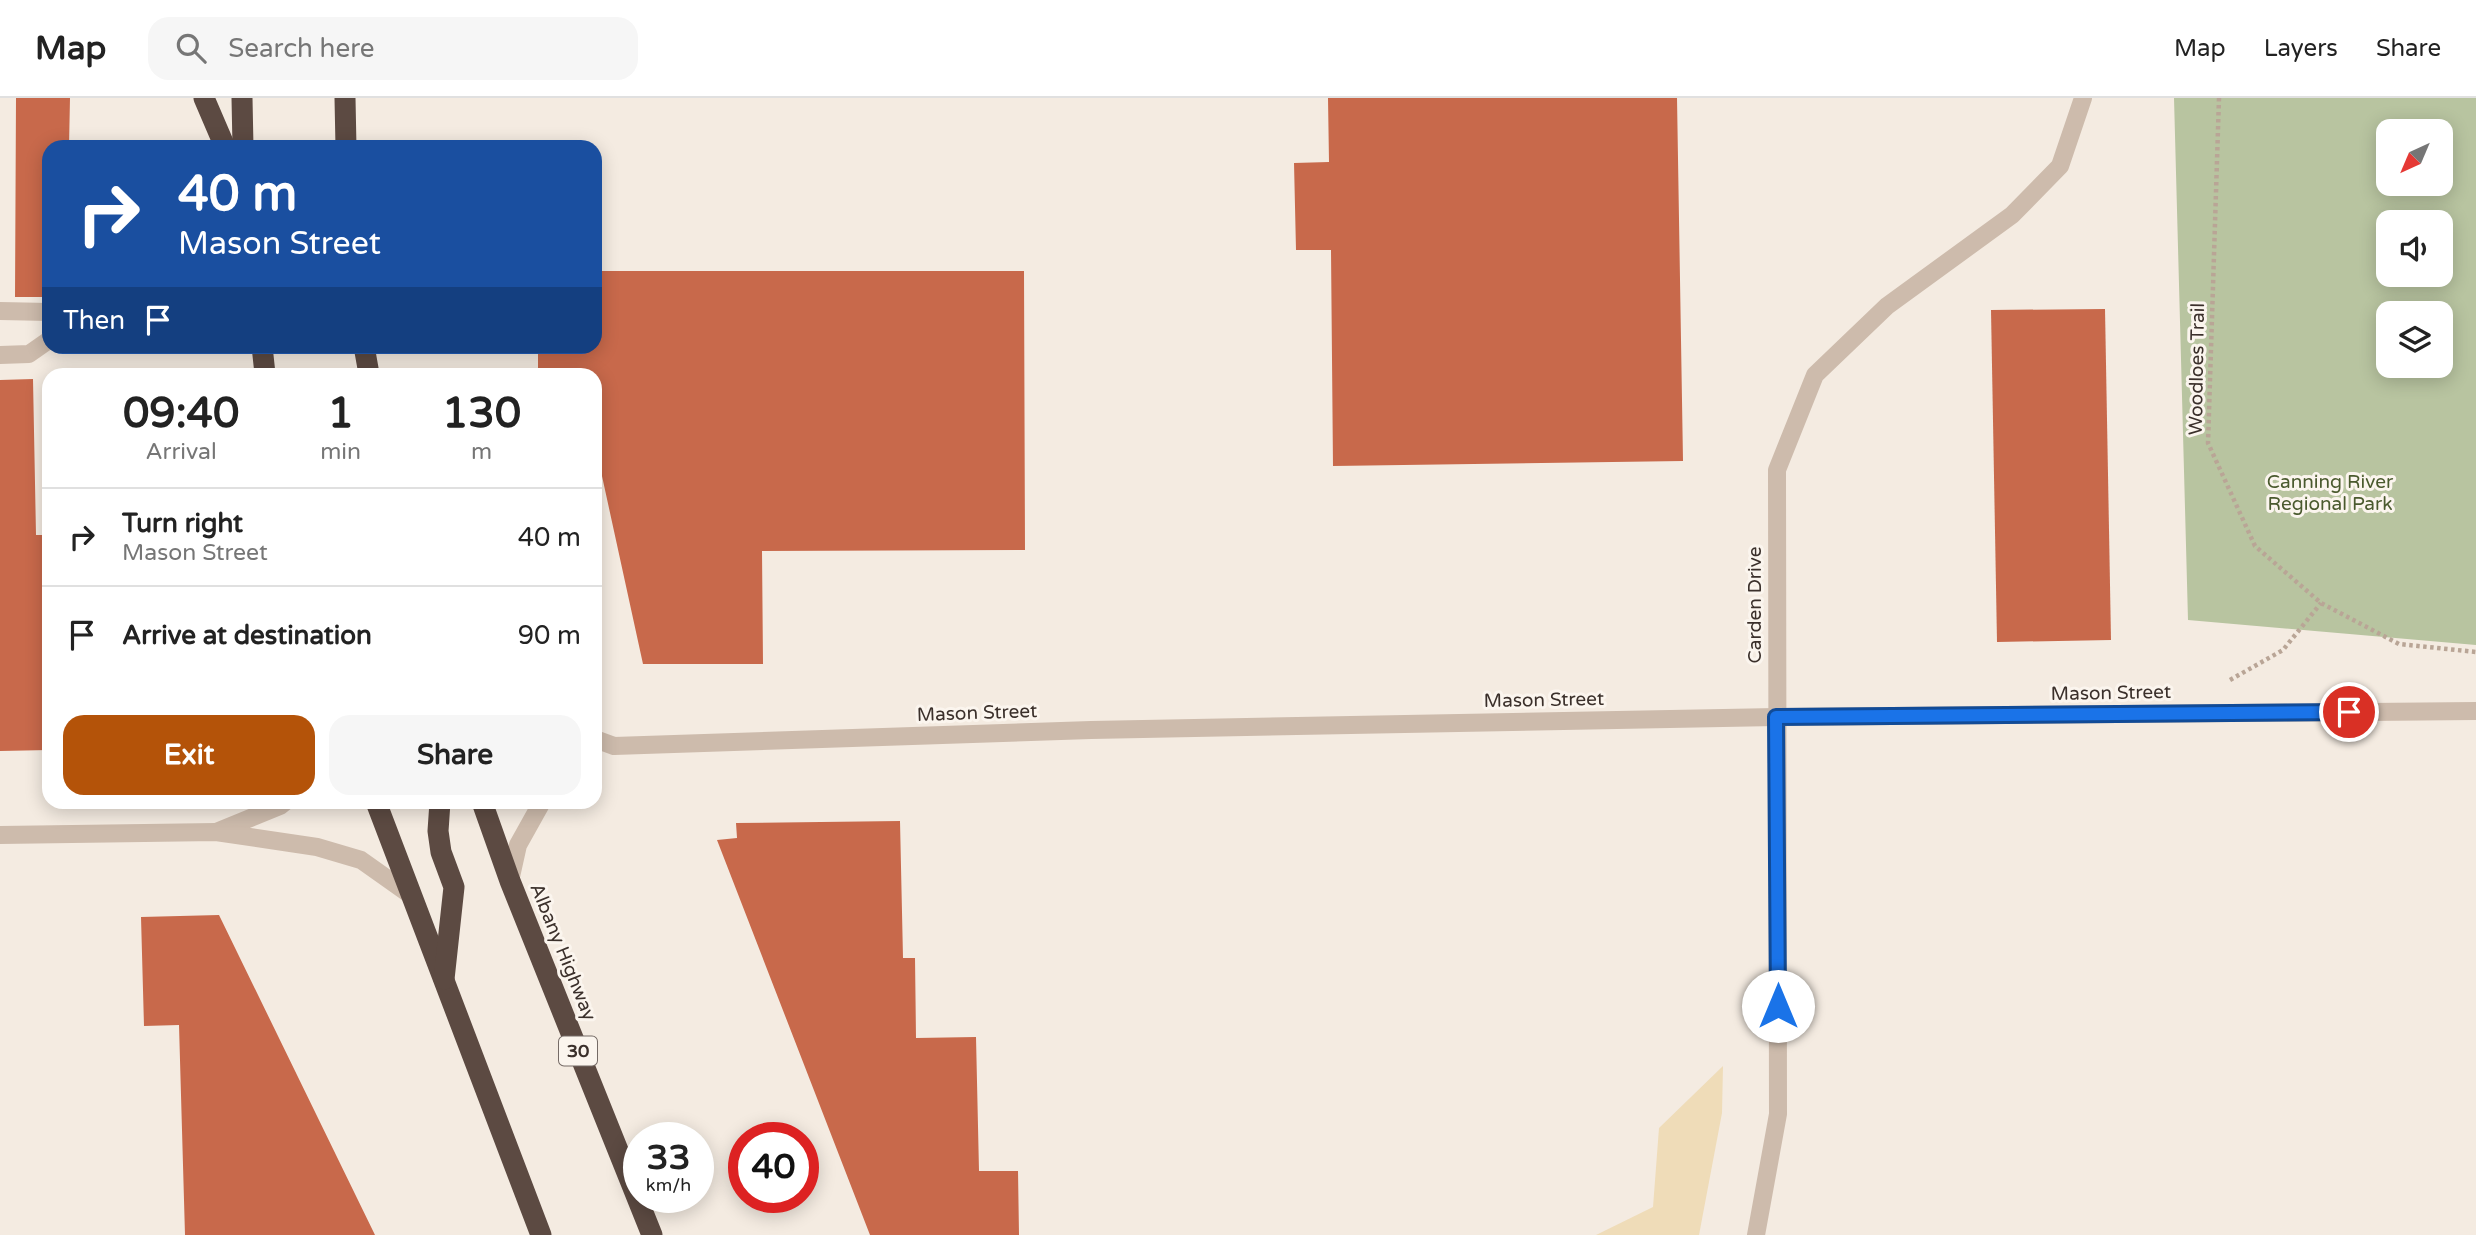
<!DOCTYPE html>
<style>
:root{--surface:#fff;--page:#f6f6f6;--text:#222;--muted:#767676;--line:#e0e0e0;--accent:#b45309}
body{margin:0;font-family:"Varela Round",sans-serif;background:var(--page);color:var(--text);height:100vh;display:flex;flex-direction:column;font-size:26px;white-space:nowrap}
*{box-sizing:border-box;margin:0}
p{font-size:23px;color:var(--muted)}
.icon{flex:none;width:38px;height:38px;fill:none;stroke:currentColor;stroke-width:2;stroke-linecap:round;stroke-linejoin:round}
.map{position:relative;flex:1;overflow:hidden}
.drawer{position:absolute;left:42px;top:270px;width:560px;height:441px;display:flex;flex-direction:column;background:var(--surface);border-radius:21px;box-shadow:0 4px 18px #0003}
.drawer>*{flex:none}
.top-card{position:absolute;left:42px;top:42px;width:560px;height:214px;border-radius:21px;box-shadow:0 4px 18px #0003;background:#1a4fa0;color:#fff;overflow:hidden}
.needle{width:46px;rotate:224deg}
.controls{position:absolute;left:2376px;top:21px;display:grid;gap:14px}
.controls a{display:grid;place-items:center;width:77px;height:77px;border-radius:14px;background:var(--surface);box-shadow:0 4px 18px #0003;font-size:35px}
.speed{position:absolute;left:623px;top:1024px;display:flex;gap:14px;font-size:35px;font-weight:700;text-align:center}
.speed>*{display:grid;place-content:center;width:91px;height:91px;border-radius:50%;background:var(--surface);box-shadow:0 4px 18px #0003;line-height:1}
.speed small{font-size:18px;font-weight:400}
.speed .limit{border:10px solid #d22;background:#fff;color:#111}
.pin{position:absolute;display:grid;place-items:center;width:60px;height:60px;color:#fff;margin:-30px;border:4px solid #fff;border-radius:50%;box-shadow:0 2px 7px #0007}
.me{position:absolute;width:77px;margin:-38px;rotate:0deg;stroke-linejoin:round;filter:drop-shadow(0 0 5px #0008)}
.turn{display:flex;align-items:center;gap:24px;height:147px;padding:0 21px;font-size:32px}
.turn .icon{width:91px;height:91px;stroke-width:2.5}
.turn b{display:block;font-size:49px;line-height:60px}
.then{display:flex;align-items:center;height:66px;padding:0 21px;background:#0003;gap:14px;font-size:26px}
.eta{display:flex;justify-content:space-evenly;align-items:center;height:119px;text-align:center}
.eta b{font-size:42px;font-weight:700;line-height:49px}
.primary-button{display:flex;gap:14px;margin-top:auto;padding:14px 21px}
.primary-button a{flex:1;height:80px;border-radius:21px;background:var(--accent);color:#fff;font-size:28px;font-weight:700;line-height:80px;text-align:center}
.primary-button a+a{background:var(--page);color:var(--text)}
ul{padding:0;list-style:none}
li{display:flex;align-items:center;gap:21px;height:98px;padding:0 21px;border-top:2px solid var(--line)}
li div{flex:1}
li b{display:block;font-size:26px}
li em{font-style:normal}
header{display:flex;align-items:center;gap:42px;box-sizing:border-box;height:98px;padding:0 35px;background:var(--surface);border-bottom:2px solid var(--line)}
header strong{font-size:33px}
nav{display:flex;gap:38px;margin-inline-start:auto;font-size:24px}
.search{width:490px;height:63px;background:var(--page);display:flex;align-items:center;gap:18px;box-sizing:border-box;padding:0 24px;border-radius:21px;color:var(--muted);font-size:26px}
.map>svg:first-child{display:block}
.green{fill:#b8c4a0;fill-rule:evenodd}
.sand{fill:#efdcb8}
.building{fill:#c8694b}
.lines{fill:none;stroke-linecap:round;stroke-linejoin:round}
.path{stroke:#b9a596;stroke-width:4.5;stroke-dasharray:3.5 3.5;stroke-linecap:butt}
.minor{stroke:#cdbbac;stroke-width:18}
.highway{stroke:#5c4a42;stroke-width:21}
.route-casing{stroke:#114b97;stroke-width:18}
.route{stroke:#1a73e8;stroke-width:12}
.labels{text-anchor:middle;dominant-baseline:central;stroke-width:6;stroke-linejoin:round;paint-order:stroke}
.shield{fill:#fbf5ee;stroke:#756b66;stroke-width:2}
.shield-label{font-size:18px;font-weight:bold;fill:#3b302b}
.street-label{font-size:19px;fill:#3b302b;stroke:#fbf5ee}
.park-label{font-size:19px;fill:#4a5a2e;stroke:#fbf5ee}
</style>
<header>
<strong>Map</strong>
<div class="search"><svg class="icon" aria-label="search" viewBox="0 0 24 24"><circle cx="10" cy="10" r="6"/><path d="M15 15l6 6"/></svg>Search here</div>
<nav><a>Map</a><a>Layers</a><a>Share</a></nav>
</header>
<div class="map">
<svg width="2476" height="1137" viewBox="0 0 2476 1137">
<rect width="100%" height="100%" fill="#f4ebe1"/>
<path class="green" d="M 2174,0 L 2476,0 L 2476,547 L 2188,522 ZM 2389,33 L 2441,33 L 2441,86 L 2389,86 ZM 2389,124 L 2441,124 L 2441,177 L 2389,177 ZM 2389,215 L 2441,215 L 2441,268 L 2389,268 Z"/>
<path class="sand" d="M 1723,968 L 1722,1015 L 1699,1137 L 1596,1137 L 1653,1109 L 1659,1030 Z"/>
<g class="building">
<path d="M 16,0 L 70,0 L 69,49 L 49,49 L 49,199 L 15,199 Z"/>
<path d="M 1328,0 L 1677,0 L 1683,363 L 1333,368 L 1331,152 L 1296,152 L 1294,65 L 1329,64 Z"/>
<path d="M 595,173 L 1024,173 L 1025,452 L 762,453 L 763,566 L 643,566 L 595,346 L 595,276 L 538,276 L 538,248 L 595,248 Z"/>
<path d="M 2105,211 L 2111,542 L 1997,544 L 1991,212 Z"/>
<path d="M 33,281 L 36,437 L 49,437 L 49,652 L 0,653 L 0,282 Z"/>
<path d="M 900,723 L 903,860 L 915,860 L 916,940 L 976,939 L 979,1073 L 1018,1073 L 1019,1137 L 870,1137 L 717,742 L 737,740 L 736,725 Z"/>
<path d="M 219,817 L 375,1137 L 185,1137 L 179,927 L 144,928 L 141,819 Z"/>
</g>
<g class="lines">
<g class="path">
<path d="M 2219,0 L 2208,345 L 2255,448 L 2321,505 L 2399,546 L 2476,554"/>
<path d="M 2230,582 L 2283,552 L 2321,505"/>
</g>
<g class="minor">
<path d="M 0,213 L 49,214"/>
<path d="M 0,257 L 29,256 L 49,242"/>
<path d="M 595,641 L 614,648 L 1091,632 L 1776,619 L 2476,613"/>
<path d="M 216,734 L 280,708 L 285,704"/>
<path d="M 0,737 L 216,734 L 317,749 L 361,762 L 409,796"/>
<path d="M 510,783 L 518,747 L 542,704"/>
<path d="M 1756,1137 L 1778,1016 L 1777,372 L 1815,277 L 1887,208 L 2012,117 L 2060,68 L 2083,0"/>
</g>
<g class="highway">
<path d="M 204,0 L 225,49"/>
<path d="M 242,0 L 243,49"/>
<path d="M 345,0 L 346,49"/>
<path d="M 262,248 L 265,276"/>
<path d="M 364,248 L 369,276"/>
<path d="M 376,704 L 541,1137"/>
<path d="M 440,704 L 438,733 L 441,754 L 454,789 L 444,881"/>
<path d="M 482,704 L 510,783 L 652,1137"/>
</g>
</g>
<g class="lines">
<defs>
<path id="route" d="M 1778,908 L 1776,619 L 2349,614"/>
</defs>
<use href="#route" class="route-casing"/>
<use href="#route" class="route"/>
</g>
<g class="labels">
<rect class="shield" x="559" y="938.5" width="38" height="29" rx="5"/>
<g class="shield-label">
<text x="578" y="953">30</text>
</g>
<g class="street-label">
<text transform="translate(2197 271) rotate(-89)">Woodloes Trail</text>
<text transform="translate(1755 507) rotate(-90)">Carden Drive</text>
<text transform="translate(2111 595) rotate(-1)">Mason Street</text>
<text transform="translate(1544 602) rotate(-1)">Mason Street</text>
<text transform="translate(977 615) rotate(-2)">Mason Street</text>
<text transform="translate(563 854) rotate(68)">Albany Highway</text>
</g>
<g class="park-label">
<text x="2330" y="384">Canning River<tspan x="2330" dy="22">Regional Park</tspan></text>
</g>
</g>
</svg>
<div class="controls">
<a><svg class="needle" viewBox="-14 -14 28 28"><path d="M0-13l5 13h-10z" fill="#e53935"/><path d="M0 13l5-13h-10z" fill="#767676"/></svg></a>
<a><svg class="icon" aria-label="sound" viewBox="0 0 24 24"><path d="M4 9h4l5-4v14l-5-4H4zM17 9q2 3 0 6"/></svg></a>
<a><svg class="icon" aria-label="layers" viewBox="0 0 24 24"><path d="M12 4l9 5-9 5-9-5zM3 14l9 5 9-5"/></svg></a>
</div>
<div class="speed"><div>33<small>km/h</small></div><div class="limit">40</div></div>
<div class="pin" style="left:2349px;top:614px;background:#d93025"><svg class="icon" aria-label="arrive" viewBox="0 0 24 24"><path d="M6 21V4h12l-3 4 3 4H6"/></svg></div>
<svg class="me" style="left:1778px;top:908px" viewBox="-20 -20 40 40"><circle r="19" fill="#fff"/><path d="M0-13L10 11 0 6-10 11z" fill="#1a73e8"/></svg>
<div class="top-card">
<div class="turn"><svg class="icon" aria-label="right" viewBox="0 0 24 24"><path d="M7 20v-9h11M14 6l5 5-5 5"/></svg><div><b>40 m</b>Mason Street</div></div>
<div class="then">Then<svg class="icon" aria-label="arrive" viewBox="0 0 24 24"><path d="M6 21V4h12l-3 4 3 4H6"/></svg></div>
</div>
<section class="drawer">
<div class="eta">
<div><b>09:40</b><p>Arrival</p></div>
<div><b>1</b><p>min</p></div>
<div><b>130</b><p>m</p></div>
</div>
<ul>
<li><svg class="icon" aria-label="right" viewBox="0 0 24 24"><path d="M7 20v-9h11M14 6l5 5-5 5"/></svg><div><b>Turn right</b><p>Mason Street</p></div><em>40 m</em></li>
<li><svg class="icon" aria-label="arrive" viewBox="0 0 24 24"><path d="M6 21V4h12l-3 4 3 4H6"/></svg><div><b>Arrive at destination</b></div><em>90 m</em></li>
</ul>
<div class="primary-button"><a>Exit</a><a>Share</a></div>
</section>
</div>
